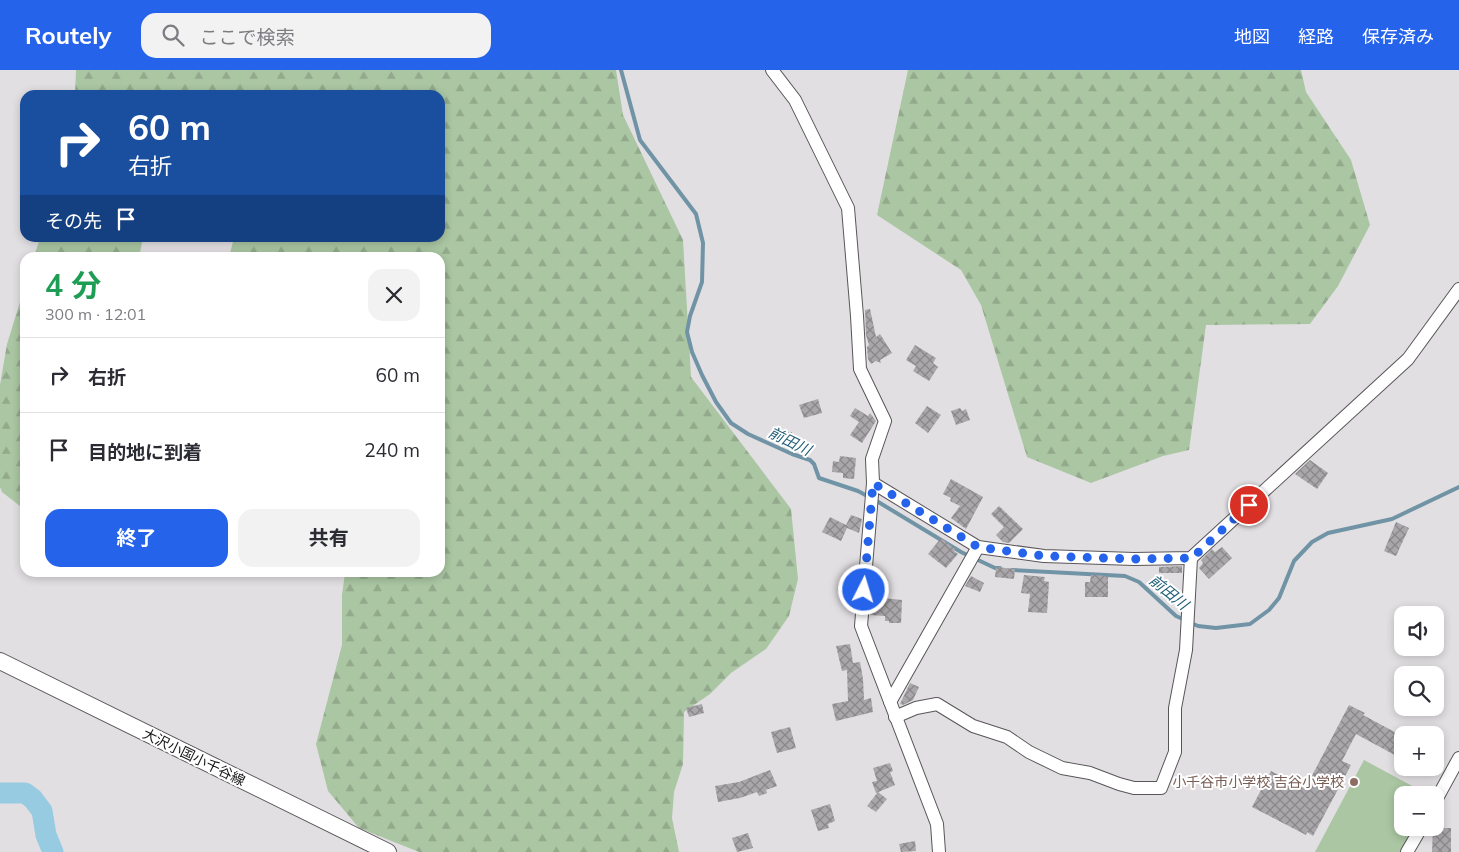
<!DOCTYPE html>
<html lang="ja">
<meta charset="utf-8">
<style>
:root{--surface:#fff;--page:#f2f2f3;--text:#2b2b33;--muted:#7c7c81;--line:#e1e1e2;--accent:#2563eb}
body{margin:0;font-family:Mulish,"Noto Sans JP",sans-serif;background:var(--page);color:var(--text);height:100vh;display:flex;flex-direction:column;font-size:19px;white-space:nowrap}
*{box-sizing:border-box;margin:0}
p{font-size:16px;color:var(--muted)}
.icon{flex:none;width:28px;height:28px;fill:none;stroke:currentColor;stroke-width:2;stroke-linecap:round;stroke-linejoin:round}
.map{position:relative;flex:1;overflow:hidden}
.side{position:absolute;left:20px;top:182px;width:425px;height:325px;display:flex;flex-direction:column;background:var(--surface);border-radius:15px;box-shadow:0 2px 8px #0003}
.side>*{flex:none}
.hud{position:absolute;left:20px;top:20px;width:425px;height:152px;border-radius:15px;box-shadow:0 2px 8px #0003;background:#1a4fa0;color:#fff;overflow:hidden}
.buttons{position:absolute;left:1394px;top:536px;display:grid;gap:10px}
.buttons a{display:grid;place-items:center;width:50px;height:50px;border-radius:10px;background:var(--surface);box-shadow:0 2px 8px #0003;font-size:25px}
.pin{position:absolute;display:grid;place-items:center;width:42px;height:42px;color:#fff;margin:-21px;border:2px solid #fff;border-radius:50%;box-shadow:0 1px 5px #0007}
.me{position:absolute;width:55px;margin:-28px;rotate:5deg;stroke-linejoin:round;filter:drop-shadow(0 0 4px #0008)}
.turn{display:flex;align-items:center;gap:18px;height:105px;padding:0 25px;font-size:22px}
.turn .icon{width:65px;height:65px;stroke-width:2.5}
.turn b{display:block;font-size:35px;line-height:42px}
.then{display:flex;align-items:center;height:48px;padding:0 25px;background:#0003;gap:10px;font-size:19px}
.round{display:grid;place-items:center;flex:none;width:52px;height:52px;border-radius:15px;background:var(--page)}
.headline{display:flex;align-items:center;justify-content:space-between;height:85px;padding:0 25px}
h1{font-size:30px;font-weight:700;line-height:38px;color:#1e9e55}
.action{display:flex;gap:10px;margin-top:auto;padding:10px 25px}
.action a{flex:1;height:58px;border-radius:15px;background:var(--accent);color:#fff;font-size:20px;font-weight:700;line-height:58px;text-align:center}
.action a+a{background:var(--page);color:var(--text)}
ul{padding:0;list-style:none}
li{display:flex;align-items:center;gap:15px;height:75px;padding:0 25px;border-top:1px solid var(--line)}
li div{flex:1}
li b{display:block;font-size:19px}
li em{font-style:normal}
header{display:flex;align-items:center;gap:30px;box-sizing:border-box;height:70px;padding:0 25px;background:var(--accent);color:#fff}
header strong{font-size:24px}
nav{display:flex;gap:28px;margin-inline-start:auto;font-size:18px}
.search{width:350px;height:45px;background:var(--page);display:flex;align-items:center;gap:12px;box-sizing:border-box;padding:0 18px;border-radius:15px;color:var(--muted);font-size:19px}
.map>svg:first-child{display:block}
.forest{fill:url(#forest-firs)}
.green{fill:#aac6a2}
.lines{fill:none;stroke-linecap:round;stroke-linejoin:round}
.stream{stroke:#7094a5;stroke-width:4}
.river{stroke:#97cbe2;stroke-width:21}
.building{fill:url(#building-cross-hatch)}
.street-casing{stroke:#59565a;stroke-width:14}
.secondary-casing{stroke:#59565a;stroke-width:18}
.street{stroke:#fff;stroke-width:12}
.secondary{stroke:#fff;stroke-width:16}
.route{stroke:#2563eb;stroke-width:9;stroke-dasharray:0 16.2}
.education-dot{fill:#8d6e63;stroke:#fff;stroke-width:2}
.labels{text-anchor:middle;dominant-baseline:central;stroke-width:4;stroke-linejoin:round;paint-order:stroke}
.street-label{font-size:14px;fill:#161516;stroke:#fff}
.education-label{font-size:14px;fill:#785e54;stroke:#fff;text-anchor:end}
.water-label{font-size:15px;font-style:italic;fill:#205f77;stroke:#fff}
</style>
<header>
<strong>Routely</strong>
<div class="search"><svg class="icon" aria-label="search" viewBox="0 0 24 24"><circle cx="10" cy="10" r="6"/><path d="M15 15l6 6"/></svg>ここで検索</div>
<nav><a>地図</a><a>経路</a><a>保存済み</a></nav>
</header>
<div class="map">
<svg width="1459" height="782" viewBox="0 0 1459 782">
<defs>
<pattern id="forest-firs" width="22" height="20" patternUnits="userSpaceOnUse" patternTransform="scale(1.25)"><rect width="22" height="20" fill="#aac6a2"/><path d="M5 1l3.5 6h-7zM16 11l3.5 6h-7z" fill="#92a98b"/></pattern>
<pattern id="building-cross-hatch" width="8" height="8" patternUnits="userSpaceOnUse" patternTransform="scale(1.25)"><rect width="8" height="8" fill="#aaa7ab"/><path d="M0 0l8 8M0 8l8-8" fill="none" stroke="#89878a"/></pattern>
</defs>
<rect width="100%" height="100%" fill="#e2dfe3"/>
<g class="forest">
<path d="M 76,0 L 616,0 L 623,45 L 683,170 L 691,307 L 791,439 L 798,509 L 789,546 L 766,579 L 731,603 L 710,624 L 684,642 L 683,694 L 674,722 L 672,748 L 679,782 L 419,782 L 359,758 L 328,721 L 316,674 L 342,575 L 342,525 L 345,503 L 440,502 L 440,188 L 229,187 L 234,168 L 440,168 L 440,25 L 75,25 Z"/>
<path d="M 908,0 L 1301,0 L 1306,22 L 1351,90 L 1370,155 L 1338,216 L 1310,254 L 1206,255 L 1189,380 L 1163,386 L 1091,413 L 1027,387 L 981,235 L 961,200 L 877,145 Z"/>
<path d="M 40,168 L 143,168 L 139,187 L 34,187 Z"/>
<path d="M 25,216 L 25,440 L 2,422 L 0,417 L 0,315 L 7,274 Z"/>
</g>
<path class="green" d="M 1364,690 L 1429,725 L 1402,725 L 1402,758 L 1415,758 L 1401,782 L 1315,782 Z"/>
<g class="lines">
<g class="stream">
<path d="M 621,0 L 640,70 L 696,144 L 703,173 L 702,212 L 690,246 L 687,262 L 692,282 L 702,305 L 716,332 L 731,353 L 748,364 L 792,384 L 810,390 L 814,394 L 819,408 L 858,421 L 869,427"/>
<path d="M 875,430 L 961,482 L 995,498 L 1000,498"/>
<path d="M 1012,500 L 1125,506 L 1139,512 L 1176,546 L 1185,550"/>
<path d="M 1191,553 L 1198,556 L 1216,558 L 1250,554 L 1269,540 L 1279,528 L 1294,491 L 1312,472 L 1328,463 L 1392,449 L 1459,417"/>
</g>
<path class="river" d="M 0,723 L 25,723 L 33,729 L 42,741 L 46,765 L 53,782"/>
</g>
<g class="building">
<path d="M 870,239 L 876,267 L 880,264 L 892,283 L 880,290 L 881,293 L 876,291 L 871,294 L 868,289 L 867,277 L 869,275 L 866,265 L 865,240 Z"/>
<path d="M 915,275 L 936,288 L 933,293 L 938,297 L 929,311 L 913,301 L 916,296 L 906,290 Z"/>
<path d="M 818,329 L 822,343 L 804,348 L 799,335 Z"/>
<path d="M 927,336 L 941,345 L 928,363 L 915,353 Z"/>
<path d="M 855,338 L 868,346 L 870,343 L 876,351 L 862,373 L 850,365 L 859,352 L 850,346 Z"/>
<path d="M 960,338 L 962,341 L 966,339 L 970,350 L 956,355 L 951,341 Z"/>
<path d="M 781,362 L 792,362 L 791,376 L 781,375 Z"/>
<path d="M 840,386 L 856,388 L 854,409 L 843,408 L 843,403 L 832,402 L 833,391 L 839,392 Z"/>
<path d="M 1310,390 L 1328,403 L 1317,419 L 1295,404 Z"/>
<path d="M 951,409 L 983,427 L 966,459 L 951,448 L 960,436 L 950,431 L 951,428 L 943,424 Z"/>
<path d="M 999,436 L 1023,459 L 1009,473 L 1003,472 L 996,465 L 1004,457 L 991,444 Z"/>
<path d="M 851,445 L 862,449 L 859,463 L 847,458 L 841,471 L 822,462 L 830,447 L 846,455 Z"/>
<path d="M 1396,452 L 1409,458 L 1396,486 L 1384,481 Z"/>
<path d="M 941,468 L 955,479 L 954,481 L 958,484 L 946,498 L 928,484 Z"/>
<path d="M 1222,477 L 1232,488 L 1209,509 L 1199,498 L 1203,493 L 1201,490 L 1212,479 L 1215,482 Z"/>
<path d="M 1182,496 L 1182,503 L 1159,503 L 1159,497 Z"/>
<path d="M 996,497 L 1015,499 L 1014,509 L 995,507 Z"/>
<path d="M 1024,505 L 1045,507 L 1044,511 L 1049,512 L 1047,543 L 1028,542 L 1030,524 L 1021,523 Z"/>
<path d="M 1091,505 L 1108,506 L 1108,527 L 1085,527 L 1085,512 L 1090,512 Z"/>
<path d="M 971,506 L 984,513 L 980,522 L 965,516 Z"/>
<path d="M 873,507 L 885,507 L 883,528 L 902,530 L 901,553 L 889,553 L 889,551 L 885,551 L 885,546 L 870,545 Z"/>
<path d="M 850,574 L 853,593 L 860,592 L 863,609 L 864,630 L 871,628 L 873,642 L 836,651 L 832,634 L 848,631 L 847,600 L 842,601 L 836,576 Z"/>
<path d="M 910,613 L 919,617 L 913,630 L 903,635 L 900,634 Z"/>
<path d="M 702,634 L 704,643 L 689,647 L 686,638 Z"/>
<path d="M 1349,635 L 1365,643 L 1363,645 L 1402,666 L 1402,689 L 1356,664 L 1342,691 L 1351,695 L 1313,766 L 1307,762 L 1306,765 L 1252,737 L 1271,701 L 1305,719 Z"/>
<path d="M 790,657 L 796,678 L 777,683 L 771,662 Z"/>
<path d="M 890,693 L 893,701 L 890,702 L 895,715 L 876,723 L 872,712 L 877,711 L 873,698 Z"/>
<path d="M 770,700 L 777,716 L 766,720 L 767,723 L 759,726 L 757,722 L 740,728 L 718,732 L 715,716 L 739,712 Z"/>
<path d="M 878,722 L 887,729 L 876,742 L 867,736 Z"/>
<path d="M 830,734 L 835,751 L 828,754 L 829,758 L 818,761 L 811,740 Z"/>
<path d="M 1433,758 L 1451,758 L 1451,782 L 1432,782 Z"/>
<path d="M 748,763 L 753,778 L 737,782 L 732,768 Z"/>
<path d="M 915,771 L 916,781 L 901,782 L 899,774 Z"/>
</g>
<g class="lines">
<defs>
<g id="street">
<path d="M 772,0 L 795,30 L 848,138 L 857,246 L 860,299 L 885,351 L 872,389 L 873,413 L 861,556 L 937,754 L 939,782"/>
<path d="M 873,413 L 978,477 L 1044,486 L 1134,489 L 1191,488 L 1408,289 L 1459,219"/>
<path d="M 890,632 L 978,477"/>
<path d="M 895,647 L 916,638 L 937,634 L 973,656 L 1007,667 L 1029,682 L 1062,698 L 1090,703 L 1119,714 L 1134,718 L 1161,718 L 1175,682 L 1175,638 L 1186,580 L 1191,488"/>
<path d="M 1435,732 L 1459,688"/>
<path d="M 1407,782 L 1421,758"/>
</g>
<path id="secondary" d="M 0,591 L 388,782"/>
</defs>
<use href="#street" class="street-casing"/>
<use href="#secondary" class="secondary-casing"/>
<use href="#street" class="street"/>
<use href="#secondary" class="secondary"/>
</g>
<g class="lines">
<path class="route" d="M 864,520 L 873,413 L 978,477 L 1044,486 L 1134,489 L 1192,488 L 1249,435"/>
</g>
<circle class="education-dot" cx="1354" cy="712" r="5"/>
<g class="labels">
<g class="street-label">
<text transform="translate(194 687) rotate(26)">大沢小国小千谷線</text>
</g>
<g class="education-label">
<text x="1344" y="712">小千谷市小学校 吉谷小学校</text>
</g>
<g class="water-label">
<text transform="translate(790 371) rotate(26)">前田川</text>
<text transform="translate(1169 522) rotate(39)">前田川</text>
</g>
</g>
</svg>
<div class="buttons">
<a><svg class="icon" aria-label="sound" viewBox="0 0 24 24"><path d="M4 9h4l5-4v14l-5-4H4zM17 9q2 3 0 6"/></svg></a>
<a><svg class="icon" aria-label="search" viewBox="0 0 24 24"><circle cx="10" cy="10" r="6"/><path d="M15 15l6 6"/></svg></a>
<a>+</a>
<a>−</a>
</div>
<div class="pin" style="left:1249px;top:435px;background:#d93025"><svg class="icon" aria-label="arrive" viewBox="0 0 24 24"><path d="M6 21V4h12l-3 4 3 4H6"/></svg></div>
<svg class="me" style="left:864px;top:520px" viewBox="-20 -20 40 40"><circle r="17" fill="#2563eb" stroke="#fff" stroke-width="3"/><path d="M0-11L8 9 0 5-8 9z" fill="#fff"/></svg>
<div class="hud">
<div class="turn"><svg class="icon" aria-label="right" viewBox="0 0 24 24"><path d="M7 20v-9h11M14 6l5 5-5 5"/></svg><div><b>60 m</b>右折</div></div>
<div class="then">その先<svg class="icon" aria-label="arrive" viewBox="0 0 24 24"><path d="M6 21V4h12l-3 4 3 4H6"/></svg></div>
</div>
<section class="side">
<div class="headline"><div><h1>4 分</h1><p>300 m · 12:01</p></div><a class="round"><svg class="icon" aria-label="close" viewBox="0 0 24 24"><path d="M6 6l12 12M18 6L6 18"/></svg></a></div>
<ul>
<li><svg class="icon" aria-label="right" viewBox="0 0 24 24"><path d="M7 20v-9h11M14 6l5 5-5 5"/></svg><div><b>右折</b></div><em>60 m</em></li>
<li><svg class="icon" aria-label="arrive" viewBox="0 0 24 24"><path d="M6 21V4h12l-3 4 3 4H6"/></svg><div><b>目的地に到着</b></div><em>240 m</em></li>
</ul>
<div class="action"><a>終了</a><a>共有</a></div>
</section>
</div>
